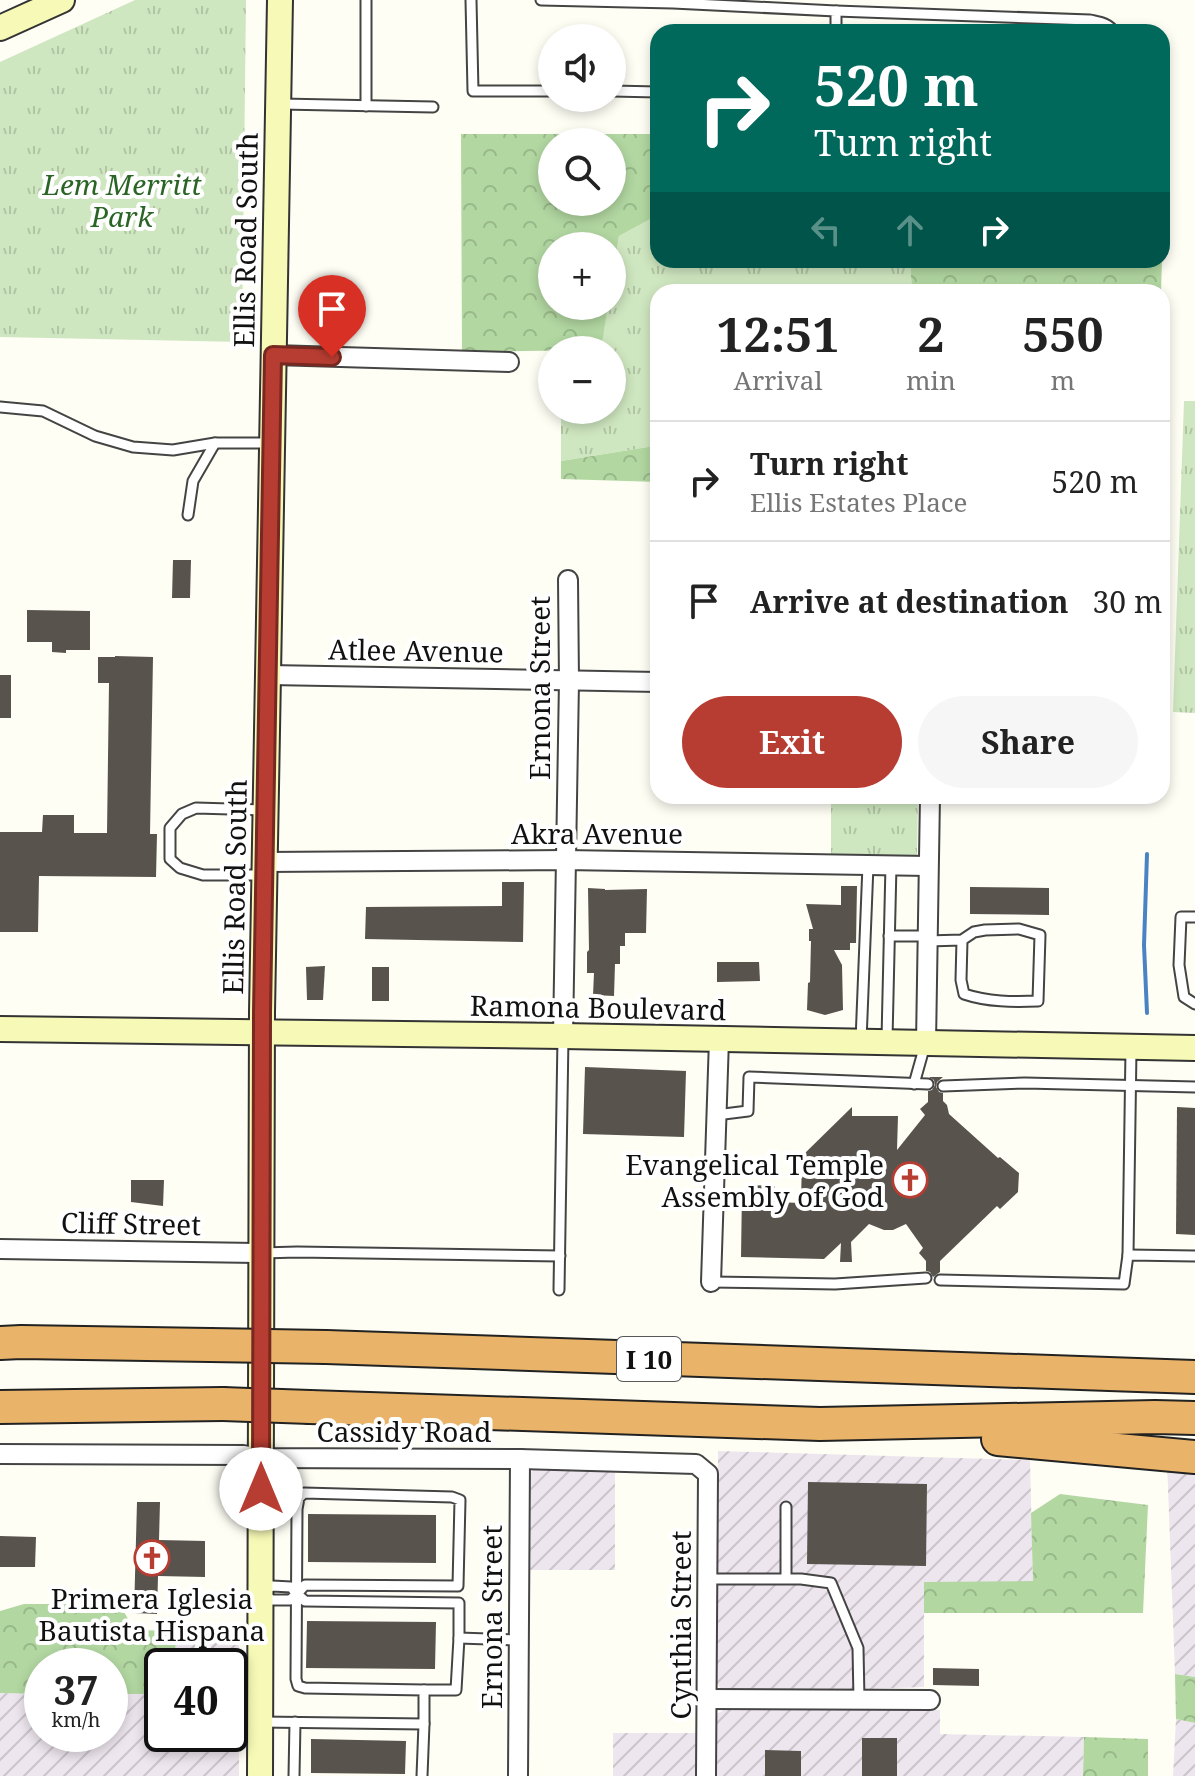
<!DOCTYPE html>
<meta charset="utf-8">
<style>
:root{--surface:#fff;--page:#f6f6f6;--text:#222;--muted:#767676;--line:#e0e0e0;--accent:#b73d32}
body{margin:0;font-family:"Noto Serif",serif;background:var(--page);color:var(--text);height:100vh;display:flex;flex-direction:column;font-size:30px;white-space:nowrap}
*{box-sizing:border-box;margin:0}
p{font-size:26px;color:var(--muted)}
.icon{flex:none;width:44px;height:44px;fill:none;stroke:currentColor;stroke-width:2;stroke-linecap:round;stroke-linejoin:round}
.map{position:relative;flex:1;overflow:hidden}
.sheet{position:absolute;left:650px;top:284px;width:520px;height:520px;display:flex;flex-direction:column;background:var(--surface);border-radius:24px;box-shadow:0 4px 12px #0003}
.sheet>*{flex:none}
.banner{position:absolute;left:650px;top:24px;width:520px;height:244px;border-radius:24px;box-shadow:0 4px 12px #0003;background:#00695c;color:#fff;overflow:hidden}
.fabs{position:absolute;left:538px;top:24px;display:grid;gap:16px}
.fabs a{display:grid;place-items:center;width:88px;height:88px;border-radius:50%;background:var(--surface);box-shadow:0 4px 12px #0003;font-size:40px}
.speed{position:absolute;left:24px;top:1648px;display:flex;gap:16px;font-size:40px;font-weight:700;text-align:center}
.speed>*{display:grid;place-content:center;width:104px;height:104px;border-radius:50%;background:var(--surface);box-shadow:0 4px 12px #0003;line-height:1}
.speed small{font-size:20px;font-weight:400}
.speed .limit{border:4px solid #111;border-radius:12px;background:#fff;color:#111}
.pin{position:absolute;display:grid;place-items:center;width:68px;height:68px;color:#fff;margin:-82px -34px;border-radius:50% 50% 50% 0;rotate:-45deg;box-shadow:0 0 8px #0007}
.pin .icon{rotate:45deg}
.me{position:absolute;width:88px;margin:-44px;rotate:0deg;stroke-linejoin:round;filter:drop-shadow(0 0 6px #0008)}
.turn{display:flex;align-items:center;gap:28px;height:168px;padding:0 32px;font-size:36px}
.turn .icon{width:104px;height:104px;stroke-width:2.5}
.turn b{display:block;font-size:56px;line-height:68px}
.lanes{display:flex;align-items:center;height:76px;padding:0 32px;background:#0003;justify-content:center;gap:40px;direction:ltr}
.lanes .off{opacity:.35}
.eta{display:flex;justify-content:space-evenly;align-items:center;height:136px;text-align:center}
.eta b{font-size:48px;font-weight:700;line-height:56px}
.action{display:flex;gap:16px;margin-top:auto;padding:16px 32px}
.action a{flex:1;height:92px;border-radius:48px;background:var(--accent);color:#fff;font-size:32px;font-weight:700;line-height:92px;text-align:center}
.action a+a{background:var(--page);color:var(--text)}
ul{padding:0;list-style:none}
li{display:flex;align-items:center;gap:24px;height:120px;padding:0 32px;border-top:2px solid var(--line)}
li div{flex:1}
li b{display:block;font-size:30px}
li em{font-style:normal}
.map>svg:first-child{display:block}
.industrial{fill:url(#industrial-furrows)}
.grass{fill:url(#grass-tufts)}
.forest{fill:url(#forest-crowns);fill-rule:evenodd}
.lines{fill:none;stroke-linecap:round;stroke-linejoin:round}
.stream{stroke:#4a83c3;stroke-width:4}
.building{fill:#59534e}
.lane-casing{stroke:#444;stroke-width:13}
.street-casing{stroke:#444;stroke-width:22}
.secondary-casing{stroke:#333;stroke-width:28}
.highway-casing{stroke:#222;stroke-width:36}
.lane{stroke:#fff;stroke-width:9}
.street{stroke:#fff;stroke-width:18}
.secondary{stroke:#f7f9b6;stroke-width:24}
.highway{stroke:#e9b469;stroke-width:32}
.highway-bridge-casing{stroke:#222;stroke-width:36;stroke-linecap:butt}
.highway-bridge{stroke:#e9b469;stroke-width:32}
.route-casing{stroke:#772820;stroke-width:20}
.route{stroke:#b73d32;stroke-width:14}
.labels{text-anchor:middle;dominant-baseline:central;stroke-width:8;stroke-linejoin:round;paint-order:stroke}
.shield{fill:#fff;stroke:#585858;stroke-width:2}
.shield-label{font-size:26px;font-weight:bold;fill:#111}
.park-label{font-size:28px;font-style:italic;fill:#2a6525;stroke:#fff}
.street-label{font-size:28px;fill:#111;stroke:#fff}
.poi-label{font-size:28px;fill:#111;stroke:#fff;text-anchor:end}
</style>
<div class="map">
<svg width="1195" height="1776" viewBox="0 0 1195 1776">
<defs>
<pattern id="industrial-furrows" width="10" height="10" patternUnits="userSpaceOnUse" patternTransform="scale(2)"><rect width="10" height="10" fill="#eee6ee"/><path d="M-1 1l2-2M0 10L10 0M9 11l2-2" fill="none" stroke="#cbc4cb"/></pattern>
<pattern id="grass-tufts" width="24" height="20" patternUnits="userSpaceOnUse" patternTransform="scale(2)"><rect width="24" height="20" fill="#cfe7c0"/><path d="M3 7l-1-3M5 7V3M7 7l1-3M15 17l-1-3M17 17v-4M19 17l1-3" fill="none" stroke="#b1c5a4"/></pattern>
<pattern id="forest-crowns" width="20" height="18" patternUnits="userSpaceOnUse" patternTransform="scale(2)"><rect width="20" height="18" fill="#b2d7a1"/><path d="M2 6a3 3 0 1 1 6 0M12 15a3 3 0 1 1 6 0" fill="none" stroke="#98b88a"/></pattern>
</defs>
<rect width="100%" height="100%" fill="#fefef5"/>
<g class="industrial">
<path d="M 718,1451 L 1030,1460 L 1033,1582 L 924,1582 L 924,1687 L 732,1694 L 721,1689 L 716,1682 Z"/>
<path d="M 1167,1461 L 1195,1462 L 1195,1677 L 1175,1674 Z"/>
<path d="M 536,1467 L 615,1468 L 615,1570 L 525,1570 L 526,1478 Z"/>
<path d="M 239,1630 L 239,1776 L 0,1776 L 0,1693 L 42,1694 L 42,1734 L 110,1734 L 110,1694 L 162,1694 L 162,1734 L 230,1734 L 230,1666 L 176,1666 L 175,1631 Z"/>
<path d="M 728,1708 L 940,1710 L 940,1734 L 1084,1737 L 1083,1776 L 715,1776 L 715,1720 L 718,1713 Z"/>
<path d="M 1176,1719 L 1195,1723 L 1195,1776 L 1173,1776 Z"/>
<rect x="613" y="1733" width="86" height="43"/>
</g>
<g class="grass">
<path d="M 135,0 L 246,0 L 242,342 L 0,337 L 0,62 Z"/>
<path d="M 658,215 L 658,260 L 910,260 L 912,292 L 658,292 L 658,447 L 648,447 L 561,461 L 561,410 L 612,410 L 612,350 L 586,350 L 601,349 L 608,306 L 612,306 L 612,280 L 619,236 Z"/>
<path d="M 1184,401 L 1195,401 L 1195,713 L 1173,712 Z"/>
<path d="M 831,796 L 918,796 L 917,856 L 911,860 L 831,859 Z"/>
</g>
<g class="forest">
<path d="M 461,134 L 658,134 L 658,215 L 619,236 L 612,280 L 612,246 L 552,246 L 552,306 L 608,306 L 601,350 L 462,352 ZM 552,142 L 612,142 L 612,202 L 552,202 Z"/>
<path d="M 910,260 L 1162,260 L 1161,292 L 912,292 Z"/>
<path d="M 648,447 L 658,447 L 658,482 L 561,479 L 561,461 Z"/>
<path d="M 1060,1494 L 1148,1505 L 1143,1613 L 924,1613 L 924,1582 L 1033,1581 L 1031,1513 Z"/>
<path d="M 24,1604 L 119,1604 L 135,1630 L 175,1631 L 176,1666 L 162,1666 L 162,1694 L 110,1694 L 110,1666 L 42,1666 L 42,1694 L 0,1693 L 0,1611 Z"/>
<path d="M 1175,1674 L 1195,1677 L 1195,1723 L 1176,1719 Z"/>
<path d="M 1084,1737 L 1148,1739 L 1148,1776 L 1083,1776 Z"/>
</g>
<g class="lines">
<path class="stream" d="M 1147,1013 L 1144,945 L 1147,854"/>
</g>
<g class="building">
<path d="M 173,560 L 191,560 L 190,598 L 172,598 Z"/>
<path d="M 27,610 L 90,611 L 90,650 L 66,650 L 66,653 L 52,652 L 52,642 L 27,642 Z"/>
<path d="M 115,656 L 153,657 L 150,834 L 157,834 L 156,877 L 39,876 L 38,932 L 0,932 L 0,832 L 42,832 L 43,815 L 74,815 L 74,833 L 107,833 L 109,683 L 98,683 L 98,657 L 115,657 Z"/>
<rect x="0" y="675" width="11" height="43"/>
<path d="M 502,882 L 524,882 L 523,942 L 365,939 L 366,907 L 502,906 Z"/>
<path d="M 841,886 L 857,886 L 856,943 L 850,943 L 850,950 L 834,950 L 842,965 L 843,1010 L 825,1015 L 807,1010 L 808,983 L 810,982 L 811,941 L 809,941 L 809,929 L 813,929 L 806,904 L 841,905 Z"/>
<path d="M 970,887 L 1049,888 L 1049,915 L 970,914 Z"/>
<path d="M 588,888 L 605,889 L 605,890 L 647,889 L 646,933 L 625,933 L 625,946 L 620,946 L 620,964 L 615,964 L 614,996 L 593,995 L 594,973 L 587,973 L 587,952 L 589,950 Z"/>
<path d="M 717,962 L 759,962 L 760,981 L 717,982 Z"/>
<path d="M 325,966 L 323,1000 L 307,1000 L 306,967 Z"/>
<rect x="372" y="967" width="17" height="34"/>
<path d="M 585,1067 L 686,1071 L 684,1137 L 583,1134 Z"/>
<path d="M 929,1077 L 943,1077 L 937,1082 L 936,1087 L 939,1092 L 943,1093 L 943,1101 L 947,1105 L 949,1114 L 998,1158 L 1000,1157 L 1019,1173 L 1018,1192 L 1000,1209 L 997,1206 L 940,1261 L 940,1272 L 933,1277 L 930,1272 L 926,1271 L 926,1261 L 919,1253 L 923,1248 L 906,1224 L 893,1230 L 884,1230 L 869,1224 L 851,1242 L 852,1262 L 840,1262 L 841,1243 L 824,1259 L 741,1257 L 742,1190 L 747,1190 L 747,1185 L 775,1186 L 775,1202 L 801,1203 L 802,1156 L 852,1107 L 852,1116 L 898,1116 L 897,1150 L 925,1115 L 920,1109 L 928,1102 L 928,1091 L 932,1090 L 935,1085 L 934,1080 Z"/>
<path d="M 1177,1107 L 1195,1108 L 1195,1235 L 1176,1234 Z"/>
<path d="M 131,1180 L 164,1180 L 163,1206 L 131,1202 Z"/>
<path d="M 808,1482 L 927,1484 L 926,1566 L 807,1564 Z"/>
<path d="M 137,1502 L 160,1502 L 159,1540 L 205,1541 L 205,1577 L 158,1576 L 157,1614 L 134,1613 Z"/>
<path d="M 308,1514 L 436,1515 L 436,1563 L 308,1562 Z"/>
<path d="M 0,1536 L 36,1537 L 35,1567 L 0,1567 Z"/>
<path d="M 307,1621 L 436,1622 L 435,1669 L 306,1668 Z"/>
<path d="M 933,1668 L 979,1669 L 979,1686 L 933,1685 Z"/>
<rect x="862" y="1738" width="35" height="38"/>
<path d="M 311,1739 L 406,1741 L 405,1774 L 311,1773 Z"/>
<path d="M 765,1750 L 801,1751 L 801,1776 L 765,1776 Z"/>
</g>
<g class="lines">
<defs>
<g id="lane">
<path d="M 471,0 L 473,91 L 552,91"/>
<path d="M 541,0 L 673,3 L 836,11 L 836,32"/>
<path d="M 836,11 L 1090,20 C 1099,22 1109,23 1114,32"/>
<path d="M 612,91 L 658,92"/>
<path d="M 281,104 L 433,107"/>
<path d="M 366,106 L 366,0"/>
<path d="M 0,407 L 43,411 L 95,436 L 133,447 L 173,450 L 215,443 L 272,443"/>
<path d="M 188,515 L 193,481 L 215,443"/>
<path d="M 264,875 L 203,875 L 180,868 L 170,859 L 170,828 L 182,814 L 196,808 L 265,810"/>
<path d="M 1195,917 L 1181,917 L 1179,965 L 1184,997 L 1195,1004"/>
<path d="M 889,936 L 927,936"/>
<path d="M 927,941 L 962,940 L 974,932 L 985,930 L 1019,929 L 1040,935 L 1038,1001 C 1013,1002 988,1002 964,994 L 961,980 L 962,940"/>
<path d="M 887,1039 L 891,865"/>
<path d="M 861,1041 L 868,865"/>
<path d="M 914,1084 L 925,1045"/>
<path d="M 943,1086 L 1025,1083 L 1195,1087"/>
<path d="M 716,1115 L 748,1111 L 749,1077 L 928,1084"/>
<path d="M 262,1253 L 297,1252 L 560,1256"/>
<path d="M 1128,1255 L 1131,1049"/>
<path d="M 940,1280 L 1124,1284 L 1128,1255 L 1195,1256"/>
<path d="M 711,1282 L 835,1284 L 926,1278"/>
<path d="M 559,1290 L 563,1037"/>
<path d="M 786,1507 L 786,1578"/>
<path d="M 708,1579 L 801,1579 L 831,1583 L 858,1648 L 859,1700"/>
<path d="M 272,1586 L 291,1587 L 297,1594 L 290,1600 L 272,1600 L 260,1593 Z"/>
<path d="M 424,1690 L 456,1690 L 459,1638"/>
<path d="M 260,1722 L 424,1724 L 424,1690 L 305,1688 L 298,1686 L 296,1679 L 297,1509 L 299,1498 L 304,1493 L 452,1497 L 460,1500 L 458,1586 L 305,1585 L 297,1594 L 305,1601 L 459,1603 L 459,1638 L 519,1640"/>
<path d="M 294,1776 L 295,1722"/>
<path d="M 422,1776 L 424,1724"/>
</g>
<g id="street">
<path d="M 273,355 L 509,362"/>
<path d="M 269,675 L 658,682"/>
<path d="M 265,862 L 565,860 L 928,866"/>
<path d="M 563,1036 L 569,681 L 568,580"/>
<path d="M 926,1043 L 930,796"/>
<path d="M 0,1249 L 262,1253"/>
<path d="M 711,1282 L 719,1039"/>
<path d="M 0,1454 L 243,1455 L 261,1458 L 520,1459 L 696,1464 L 708,1474 L 706,1776"/>
<path d="M 708,1699 L 930,1700"/>
<path d="M 518,1776 L 520,1459"/>
</g>
<g id="secondary">
<path d="M 0,28 L 62,0"/>
<path d="M 0,1029 L 563,1036 L 1195,1048"/>
<path d="M 260,1776 L 262,1012 L 280,0"/>
</g>
<g id="highway">
<path d="M 0,1343 L 21,1342 L 210,1345"/>
<path d="M 326,1347 L 1195,1377"/>
<path d="M 0,1407 L 223,1404"/>
<path d="M 310,1407 L 820,1424 L 1155,1417 L 1195,1418"/>
<path d="M 998,1439 L 1195,1457"/>
</g>
</defs>
<use href="#lane" class="lane-casing"/>
<use href="#street" class="street-casing"/>
<use href="#secondary" class="secondary-casing"/>
<use href="#highway" class="highway-casing"/>
<use href="#lane" class="lane"/>
<use href="#street" class="street"/>
<use href="#secondary" class="secondary"/>
<use href="#highway" class="highway"/>
<defs>
<g id="highway-bridge">
<path d="M 210,1345 L 326,1347"/>
<path d="M 223,1404 L 310,1407"/>
</g>
</defs>
<use href="#highway-bridge" class="highway-bridge-casing"/>
<use href="#highway-bridge" class="highway-bridge"/>
</g>
<g class="lines">
<defs>
<path id="route" d="M 261,1489 L 262,1012 L 273,355 L 332,357"/>
</defs>
<use href="#route" class="route-casing"/>
<use href="#route" class="route"/>
</g>
<defs>
<symbol id="church-ring" viewBox="-11 -11 22 22"><circle r="9.5" fill="#fff" stroke="#b73d32" stroke-width="1.5"/><path d="M-1.2-6h2.4v3.5h3.3v2.4h-3.3V6h-2.4V-.1h-3.3v-2.4h3.3Z" fill="#b73d32"/></symbol>
</defs>
<g fill-rule="evenodd">
<use href="#church-ring" x="890" y="1160" width="40" height="40"/>
<use href="#church-ring" x="132" y="1538" width="40" height="40"/>
</g>
<g class="labels">
<rect class="shield" x="617" y="1337" width="64" height="44" rx="6"/>
<g class="shield-label">
<text x="649" y="1359">I 10</text>
</g>
<g class="park-label">
<text x="122" y="184">Lem Merritt<tspan x="122" dy="32">Park</tspan></text>
</g>
<g class="street-label">
<text transform="translate(245 240) rotate(-89)">Ellis Road South</text>
<text transform="translate(416 650) rotate(1)">Atlee Avenue</text>
<text transform="translate(539 688) rotate(-90)">Ernona Street</text>
<text x="597" y="833">Akra Avenue</text>
<text transform="translate(234 887) rotate(-89)">Ellis Road South</text>
<text transform="translate(598 1007) rotate(1)">Ramona Boulevard</text>
<text transform="translate(131 1223) rotate(1)">Cliff Street</text>
<text x="404" y="1431">Cassidy Road</text>
<text transform="translate(491 1617) rotate(-90)">Ernona Street</text>
<text transform="translate(680 1625) rotate(-90)">Cynthia Street</text>
</g>
<g class="poi-label">
<text x="884" y="1164">Evangelical Temple<tspan x="884" dy="32">Assembly of God</tspan></text>
<text x="152" y="1598" text-anchor="middle">Primera Iglesia<tspan x="152" dy="32">Bautista Hispana</tspan></text>
</g>
</g>
</svg>
<div class="fabs">
<a><svg class="icon" aria-label="sound" viewBox="0 0 24 24"><path d="M4 9h4l5-4v14l-5-4H4zM17 9q2 3 0 6"/></svg></a>
<a><svg class="icon" aria-label="search" viewBox="0 0 24 24"><circle cx="10" cy="10" r="6"/><path d="M15 15l6 6"/></svg></a>
<a>+</a>
<a>−</a>
</div>
<div class="speed"><div>37<small>km/h</small></div><div class="limit">40</div></div>
<div class="pin" style="left:332px;top:357px;background:#d93025"><svg class="icon" aria-label="arrive" viewBox="0 0 24 24"><path d="M6 21V4h12l-3 4 3 4H6"/></svg></div>
<svg class="me" style="left:261px;top:1489px" viewBox="-20 -20 40 40"><circle r="19" fill="#fff"/><path d="M0-13L10 11 0 6-10 11z" fill="#b73d32"/></svg>
<div class="banner">
<div class="turn"><svg class="icon" aria-label="right" viewBox="0 0 24 24"><path d="M7 20v-9h11M14 6l5 5-5 5"/></svg><div><b>520 m</b>Turn right</div></div>
<div class="lanes"><svg class="icon off" aria-label="left" viewBox="0 0 24 24"><path d="M17 20v-9H6M10 6l-5 5 5 5"/></svg><svg class="icon off" aria-label="ahead" viewBox="0 0 24 24"><path d="M12 20V5M6 11l6-6 6 6"/></svg><svg class="icon" aria-label="right" viewBox="0 0 24 24"><path d="M7 20v-9h11M14 6l5 5-5 5"/></svg></div>
</div>
<section class="sheet">
<div class="eta">
<div><b>12:51</b><p>Arrival</p></div>
<div><b>2</b><p>min</p></div>
<div><b>550</b><p>m</p></div>
</div>
<ul>
<li><svg class="icon" aria-label="right" viewBox="0 0 24 24"><path d="M7 20v-9h11M14 6l5 5-5 5"/></svg><div><b>Turn right</b><p>Ellis Estates Place</p></div><em>520 m</em></li>
<li><svg class="icon" aria-label="arrive" viewBox="0 0 24 24"><path d="M6 21V4h12l-3 4 3 4H6"/></svg><div><b>Arrive at destination</b></div><em>30 m</em></li>
</ul>
<div class="action"><a>Exit</a><a>Share</a></div>
</section>
</div>
